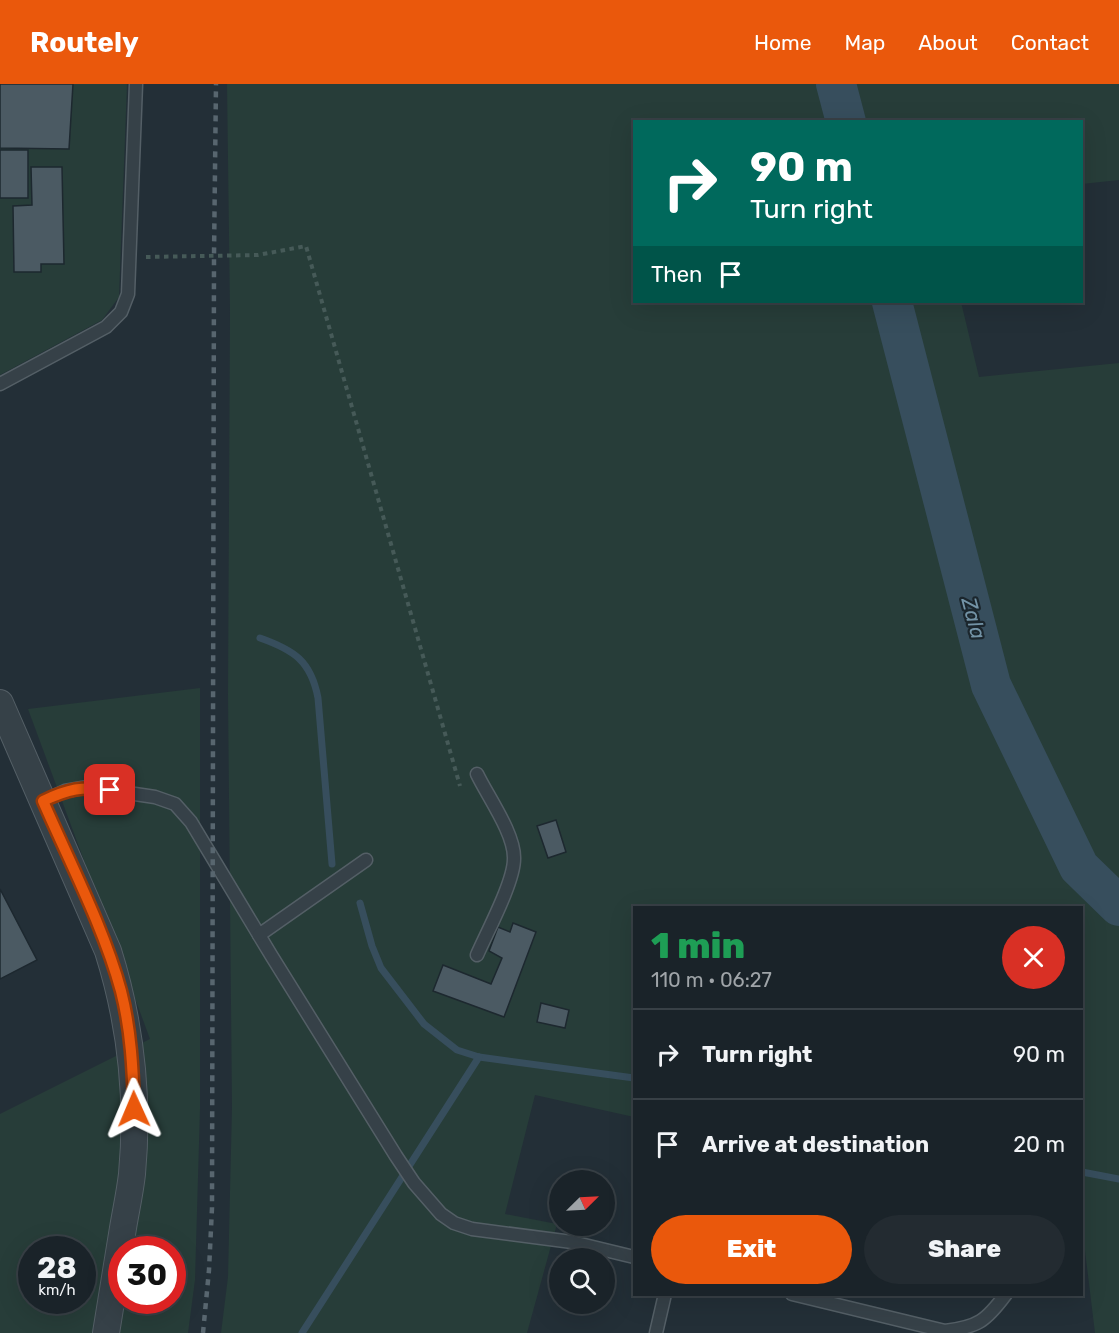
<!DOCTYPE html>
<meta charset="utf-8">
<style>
:root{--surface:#1a2329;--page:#232b31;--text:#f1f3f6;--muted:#9fa4a8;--line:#384046;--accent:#ea580c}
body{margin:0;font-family:Rubik,sans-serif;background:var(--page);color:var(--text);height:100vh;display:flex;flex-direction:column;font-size:22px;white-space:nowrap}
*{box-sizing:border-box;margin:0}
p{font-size:20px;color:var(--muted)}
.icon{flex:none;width:33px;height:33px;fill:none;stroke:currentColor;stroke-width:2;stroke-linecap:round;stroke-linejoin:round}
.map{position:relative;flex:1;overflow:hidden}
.details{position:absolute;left:633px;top:822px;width:450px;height:390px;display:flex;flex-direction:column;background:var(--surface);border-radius:0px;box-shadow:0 6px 24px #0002,0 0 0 2px var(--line)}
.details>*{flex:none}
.banner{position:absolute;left:633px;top:36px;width:450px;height:183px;border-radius:0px;box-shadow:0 6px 24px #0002,0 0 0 2px var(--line);background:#00695c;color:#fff;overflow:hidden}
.needle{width:39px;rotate:66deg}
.controls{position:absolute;left:549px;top:1086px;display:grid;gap:12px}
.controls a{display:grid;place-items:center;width:66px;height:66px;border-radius:50%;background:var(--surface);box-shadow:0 6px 24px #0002,0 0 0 2px var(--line);font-size:30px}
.speed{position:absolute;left:18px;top:1152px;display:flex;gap:12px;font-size:30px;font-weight:700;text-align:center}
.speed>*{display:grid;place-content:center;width:78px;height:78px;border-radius:50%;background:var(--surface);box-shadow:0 6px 24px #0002,0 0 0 2px var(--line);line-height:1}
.speed small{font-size:15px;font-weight:400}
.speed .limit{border:9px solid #d22;background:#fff;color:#111}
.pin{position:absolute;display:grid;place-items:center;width:51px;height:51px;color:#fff;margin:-26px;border-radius:12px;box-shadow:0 3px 9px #0006}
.me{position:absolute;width:66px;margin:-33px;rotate:359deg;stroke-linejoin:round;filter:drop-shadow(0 0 4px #0008)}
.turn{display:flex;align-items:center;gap:21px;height:126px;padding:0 18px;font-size:27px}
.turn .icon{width:78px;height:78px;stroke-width:2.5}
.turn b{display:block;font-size:42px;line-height:51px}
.then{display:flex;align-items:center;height:57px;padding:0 18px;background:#0003;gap:12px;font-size:22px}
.round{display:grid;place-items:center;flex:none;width:63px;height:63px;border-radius:32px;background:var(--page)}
.head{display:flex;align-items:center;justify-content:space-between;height:102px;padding:0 18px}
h1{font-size:36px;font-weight:800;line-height:45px;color:#1e9e55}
.cta{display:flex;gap:12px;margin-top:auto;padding:12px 18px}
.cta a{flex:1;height:69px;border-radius:36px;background:var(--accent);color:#fff;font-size:24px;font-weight:800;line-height:69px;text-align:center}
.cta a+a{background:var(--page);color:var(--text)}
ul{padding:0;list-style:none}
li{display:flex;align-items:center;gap:18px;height:90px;padding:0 18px;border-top:2px solid var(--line)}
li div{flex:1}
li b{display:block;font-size:22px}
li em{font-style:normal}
header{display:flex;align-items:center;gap:36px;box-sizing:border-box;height:84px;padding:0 30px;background:var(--accent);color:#fff}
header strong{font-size:28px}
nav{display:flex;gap:33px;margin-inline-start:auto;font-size:21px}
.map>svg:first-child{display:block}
.green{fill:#273d39;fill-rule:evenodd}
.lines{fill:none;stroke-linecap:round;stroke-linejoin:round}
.stream{stroke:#374e5d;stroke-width:7}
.river{stroke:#374e5d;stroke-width:40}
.building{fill:#4b5a63;stroke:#1d282f;stroke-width:1.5}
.lane-casing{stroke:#545f66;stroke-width:15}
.street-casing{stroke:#545f66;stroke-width:28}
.path{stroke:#465a58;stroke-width:4;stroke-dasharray:4.5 4.5;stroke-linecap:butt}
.lane{stroke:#364148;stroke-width:12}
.street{stroke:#364148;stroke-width:26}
.rail{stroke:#58666f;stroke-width:4.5;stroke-dasharray:6 6;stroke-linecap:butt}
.route-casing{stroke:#983908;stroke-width:15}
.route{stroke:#ea580c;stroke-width:10}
.labels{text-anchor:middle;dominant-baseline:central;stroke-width:4.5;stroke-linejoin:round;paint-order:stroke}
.water-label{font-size:21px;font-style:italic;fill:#7393a6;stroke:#1b262d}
</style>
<header>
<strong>Routely</strong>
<nav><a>Home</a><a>Map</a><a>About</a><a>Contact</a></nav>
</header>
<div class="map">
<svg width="1119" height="1249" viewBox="0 0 1119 1249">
<rect width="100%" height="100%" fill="#232f37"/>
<g class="green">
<path d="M 0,0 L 127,0 L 119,213 L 102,236 L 0,291 Z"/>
<path d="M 227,0 L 1119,0 L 1119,96 L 1082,100 L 1082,38 L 634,38 L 634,218 L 961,218 L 979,293 L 1119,279 L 1119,1249 L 1095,1249 L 1082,1142 L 1082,824 L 634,824 L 634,1033 L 535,1011 L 505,1130 L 557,1140 L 527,1249 L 221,1249 L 228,1193 L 232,1023 L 228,611 L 230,227 Z"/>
<path d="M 200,604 L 200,1025 L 195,1196 L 188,1249 L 0,1249 L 0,1030 L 150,955 L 28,625 ZM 32,1166 L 82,1166 L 82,1216 L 32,1216 ZM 122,1166 L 172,1166 L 172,1216 L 122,1216 Z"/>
</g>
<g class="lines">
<g class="stream">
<path d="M 260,554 C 294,566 311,577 318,614 L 332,780"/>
<path d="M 360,819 L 372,862 L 381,884 L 424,940 L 457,966 L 479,973 L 634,994"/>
<path d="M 1082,1088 L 1119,1095"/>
<path d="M 302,1249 L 479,973"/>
</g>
<g class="river">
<path d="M 836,0 L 846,38"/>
<path d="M 892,218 L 991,601 L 1079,783 L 1119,822"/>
</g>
</g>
<g class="building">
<path d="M 0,0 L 73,0 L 69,65 L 0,64 Z"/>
<rect x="0" y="66" width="28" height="48"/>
<path d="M 31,83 L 62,83 L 64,180 L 41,180 L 41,188 L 14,188 L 13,122 L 32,121 Z"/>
<path d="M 556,736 L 566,768 L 548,774 L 537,742 Z"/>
<path d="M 0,805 L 37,876 L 0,895 Z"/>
<path d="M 513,839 L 536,848 L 504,933 L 433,907 L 443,881 L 491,900 L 502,874 L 489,867 L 498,843 L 510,848 Z"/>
<path d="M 541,919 L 569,926 L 565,944 L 537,938 Z"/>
</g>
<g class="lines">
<defs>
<g id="lane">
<path d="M 0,300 L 106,243 L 121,228 L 128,210 L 136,0"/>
<path d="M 477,690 C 488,713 515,750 514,775 C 514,798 487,848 477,871"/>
<path d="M 43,717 L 65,707 L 88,703 L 155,713 L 175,720 L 191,738 L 271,871 L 396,1072 L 414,1099 L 441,1130 L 454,1139 L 472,1145 L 572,1158 L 634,1173"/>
<path d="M 259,851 L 366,776"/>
<path d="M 792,1210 L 945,1247 C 978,1243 986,1237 1006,1210"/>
<path d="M 656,1249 L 665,1210"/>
</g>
<path id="street" d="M 0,619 L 108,867 C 131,940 139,1014 132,1090 C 130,1108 126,1126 123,1144 C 117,1179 112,1214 106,1249"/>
</defs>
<use href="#lane" class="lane-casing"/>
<use href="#street" class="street-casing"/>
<path class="path" d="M 146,173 L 258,171 L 306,162 L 460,702"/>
<use href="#lane" class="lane"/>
<use href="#street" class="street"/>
<path class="rail" d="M 203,1249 L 209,1186 L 212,1124 L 214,172 L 216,0"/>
</g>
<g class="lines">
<defs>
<path id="route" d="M 110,706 C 82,702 68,705 43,717 C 69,777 104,844 121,907 C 131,946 133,986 134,1025"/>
</defs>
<use href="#route" class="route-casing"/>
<use href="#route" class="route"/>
</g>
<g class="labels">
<g class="water-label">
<text transform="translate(974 534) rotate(75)">Zala</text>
</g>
</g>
</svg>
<div class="controls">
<a><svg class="needle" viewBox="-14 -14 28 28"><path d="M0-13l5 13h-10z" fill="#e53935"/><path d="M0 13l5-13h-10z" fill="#9fa4a8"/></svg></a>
<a><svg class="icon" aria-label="search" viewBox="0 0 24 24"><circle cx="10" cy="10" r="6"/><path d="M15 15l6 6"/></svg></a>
</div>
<div class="speed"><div>28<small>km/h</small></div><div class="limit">30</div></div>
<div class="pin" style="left:110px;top:706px;background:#d93025"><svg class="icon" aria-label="arrive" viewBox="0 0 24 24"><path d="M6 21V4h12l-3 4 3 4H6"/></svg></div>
<svg class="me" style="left:134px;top:1025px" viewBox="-20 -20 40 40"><path d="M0-17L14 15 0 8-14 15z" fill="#ea580c" stroke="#fff" stroke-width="4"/></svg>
<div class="banner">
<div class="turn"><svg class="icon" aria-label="right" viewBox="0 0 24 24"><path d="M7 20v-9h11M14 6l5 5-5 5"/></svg><div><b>90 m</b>Turn right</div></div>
<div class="then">Then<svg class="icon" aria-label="arrive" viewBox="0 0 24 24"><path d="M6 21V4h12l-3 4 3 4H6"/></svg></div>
</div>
<section class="details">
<div class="head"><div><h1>1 min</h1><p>110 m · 06:27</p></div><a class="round" style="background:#d93025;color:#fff"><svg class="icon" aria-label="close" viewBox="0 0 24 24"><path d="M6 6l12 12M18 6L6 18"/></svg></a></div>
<ul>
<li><svg class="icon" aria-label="right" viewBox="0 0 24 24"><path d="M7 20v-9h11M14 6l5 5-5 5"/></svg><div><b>Turn right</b></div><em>90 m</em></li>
<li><svg class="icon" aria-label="arrive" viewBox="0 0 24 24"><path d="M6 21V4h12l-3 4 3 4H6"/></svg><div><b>Arrive at destination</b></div><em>20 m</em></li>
</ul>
<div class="cta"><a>Exit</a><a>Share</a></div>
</section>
</div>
